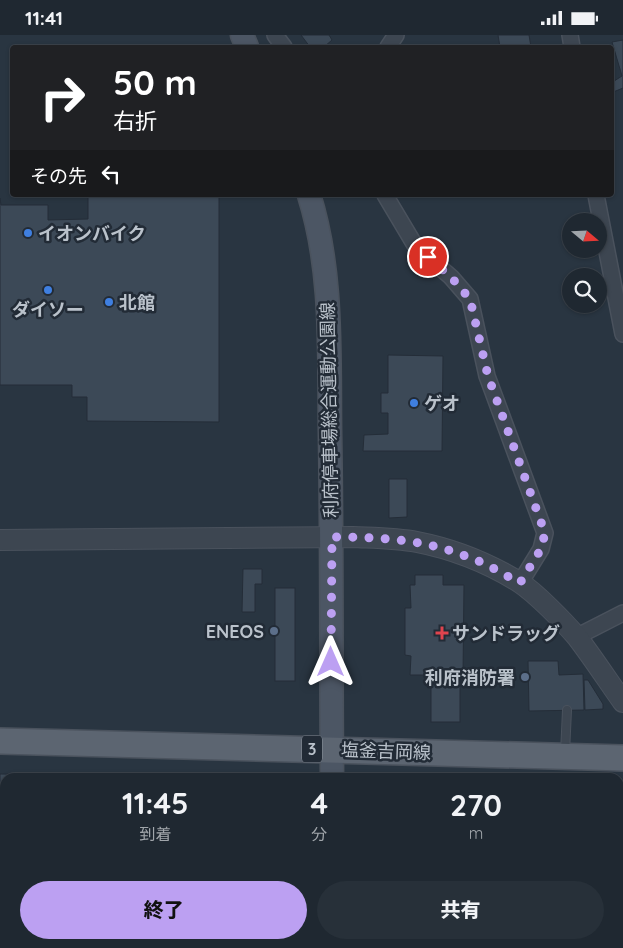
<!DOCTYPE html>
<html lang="ja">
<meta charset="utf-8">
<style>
:root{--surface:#1f2831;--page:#273039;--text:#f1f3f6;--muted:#a1a6ab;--line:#3c444d;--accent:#bca0f2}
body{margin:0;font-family:Quicksand,"Noto Sans JP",sans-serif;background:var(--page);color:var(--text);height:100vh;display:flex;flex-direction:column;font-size:19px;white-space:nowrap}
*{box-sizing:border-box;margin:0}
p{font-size:16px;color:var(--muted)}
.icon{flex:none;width:28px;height:28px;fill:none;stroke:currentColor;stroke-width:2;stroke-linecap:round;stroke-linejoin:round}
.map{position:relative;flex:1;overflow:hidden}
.drawer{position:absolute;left:0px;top:738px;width:624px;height:176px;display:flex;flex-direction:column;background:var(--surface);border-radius:15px 15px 0 0;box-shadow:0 1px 4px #0004,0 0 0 1px var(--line)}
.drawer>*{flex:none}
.top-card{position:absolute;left:10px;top:10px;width:604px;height:152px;border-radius:5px;box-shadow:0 1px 4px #0004,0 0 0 1px var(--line);background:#202124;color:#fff;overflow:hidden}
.needle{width:32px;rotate:109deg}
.buttons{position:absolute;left:562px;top:178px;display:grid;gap:10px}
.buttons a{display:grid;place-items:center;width:45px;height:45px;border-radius:50%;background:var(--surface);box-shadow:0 1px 4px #0004,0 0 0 1px var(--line);font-size:25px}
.pin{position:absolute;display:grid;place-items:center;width:42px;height:42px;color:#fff;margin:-21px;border:2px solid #fff;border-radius:50%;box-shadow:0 1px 5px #0007}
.me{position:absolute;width:55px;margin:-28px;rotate:0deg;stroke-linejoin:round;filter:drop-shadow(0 0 4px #0008)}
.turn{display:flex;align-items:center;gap:18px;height:105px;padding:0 20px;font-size:22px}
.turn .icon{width:65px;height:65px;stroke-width:2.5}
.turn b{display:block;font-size:35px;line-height:42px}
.then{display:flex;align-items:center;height:48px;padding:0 20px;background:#0003;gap:10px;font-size:19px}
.eta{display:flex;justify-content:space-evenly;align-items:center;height:85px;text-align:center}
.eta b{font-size:30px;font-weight:800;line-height:35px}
.primary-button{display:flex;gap:10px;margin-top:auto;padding:10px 20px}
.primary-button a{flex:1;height:58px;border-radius:30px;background:var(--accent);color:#111;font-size:20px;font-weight:800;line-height:58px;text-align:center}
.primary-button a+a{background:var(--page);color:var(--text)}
.status{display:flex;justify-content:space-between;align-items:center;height:35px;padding:0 25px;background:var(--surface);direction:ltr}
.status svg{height:14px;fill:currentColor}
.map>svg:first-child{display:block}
.building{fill:#3c4957;stroke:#242d38}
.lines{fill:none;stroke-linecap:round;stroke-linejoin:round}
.service-casing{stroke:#4a525d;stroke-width:10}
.minor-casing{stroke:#4a525d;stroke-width:18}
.tertiary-casing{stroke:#4a525d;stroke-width:22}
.secondary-casing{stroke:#4a525d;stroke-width:25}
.primary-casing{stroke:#4a525d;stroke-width:28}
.service{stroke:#3d4651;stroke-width:8}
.minor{stroke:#3d4651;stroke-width:15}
.tertiary{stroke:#3d4651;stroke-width:20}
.secondary{stroke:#4c5664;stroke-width:22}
.primary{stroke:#5c6571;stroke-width:25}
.route{stroke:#bca0f2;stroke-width:9;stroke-dasharray:0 16.2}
.shop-dot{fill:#3f7fe0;stroke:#222b36;stroke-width:2}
.service-dot{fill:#5c6f8a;stroke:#222b36;stroke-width:2}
.health-dot{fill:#e0444e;stroke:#222b36;stroke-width:2}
.labels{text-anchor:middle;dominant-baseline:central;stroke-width:5;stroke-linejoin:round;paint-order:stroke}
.shield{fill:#222b36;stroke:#8c959e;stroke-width:1}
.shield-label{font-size:16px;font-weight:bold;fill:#bac2cb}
.poi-label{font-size:18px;font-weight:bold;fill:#bac2cb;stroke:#222b36;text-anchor:start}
.street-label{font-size:18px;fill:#bac2cb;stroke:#222b36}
</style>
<div class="status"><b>11:41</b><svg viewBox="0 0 49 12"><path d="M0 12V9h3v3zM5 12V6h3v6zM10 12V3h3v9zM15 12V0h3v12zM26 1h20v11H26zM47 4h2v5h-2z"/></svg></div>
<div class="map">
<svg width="623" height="913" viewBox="0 0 623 913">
<rect width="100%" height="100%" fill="#293541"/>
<g class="building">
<path d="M 301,0 L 329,0 L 332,5 L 324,12 L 310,12 Z"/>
<path d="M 498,0 L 529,0 L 531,12 L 500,12 Z"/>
<path d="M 623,5 L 623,53 L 611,58 L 611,48 L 622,41 L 612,7 Z"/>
<path d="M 88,160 L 219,160 L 219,387 L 87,386 L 87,362 L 72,362 L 72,350 L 0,350 L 0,163 L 1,170 L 48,170 L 48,185 L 88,184 Z"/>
<path d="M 388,320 L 443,321 L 442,416 L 363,416 L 364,400 L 388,399 L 388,378 L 381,378 L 381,358 L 388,358 Z"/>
<path d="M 389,444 L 407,444 L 407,482 L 389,483 Z"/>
<path d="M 243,534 L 262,534 L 262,549 L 255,549 L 255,577 L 242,577 Z"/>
<path d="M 415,540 L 443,540 L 443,550 L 464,550 L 463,640 L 410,640 L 411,621 L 405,620 L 405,573 L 411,573 L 410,550 L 415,550 Z"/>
<rect x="275" y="553" width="20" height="93"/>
<path d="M 528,626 L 558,626 L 559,640 L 583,639 L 584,675 L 529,676 Z"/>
<rect x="431" y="643" width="29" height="44"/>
<path d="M 584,645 L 588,645 L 603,669 L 603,674 L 585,675 Z"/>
<path d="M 0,739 L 91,740 L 91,742 L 5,742 L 5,809 L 0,809 Z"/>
<path d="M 619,770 L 623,770 L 623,913 L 514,913 L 514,909 L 619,909 Z"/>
</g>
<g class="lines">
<defs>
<path id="service" d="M 565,718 L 567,675"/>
<g id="minor">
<path d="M 275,0 L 284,12"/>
<path d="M 570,0 L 572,12"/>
<path d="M 388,12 L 396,0"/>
<path d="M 385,160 L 416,212 L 451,242 L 470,264 L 487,341 L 545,498 L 541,514 L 520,548"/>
<path d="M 596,160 L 623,299"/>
<path d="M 576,602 L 623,578"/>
</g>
<path id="tertiary" d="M 0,505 L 353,502 C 374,503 396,503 417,507 C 453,514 488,528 519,547 C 536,558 564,587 577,602 C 593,623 608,646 623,667"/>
<g id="secondary">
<path d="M 242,0 L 247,12"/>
<path d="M 309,160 C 333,236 329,318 330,397 C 332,512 331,627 332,742"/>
<path d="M 331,913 L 332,909"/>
</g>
<path id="primary" d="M 0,706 L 623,723"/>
</defs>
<use href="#service" class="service-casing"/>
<use href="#minor" class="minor-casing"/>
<use href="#tertiary" class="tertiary-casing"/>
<use href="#secondary" class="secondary-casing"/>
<use href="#primary" class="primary-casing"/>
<use href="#service" class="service"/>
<use href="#minor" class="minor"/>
<use href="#tertiary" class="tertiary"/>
<use href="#secondary" class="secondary"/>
<use href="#primary" class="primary"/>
</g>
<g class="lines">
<path class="route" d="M 331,627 L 332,502 C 378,502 424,504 468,522 C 486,528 503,539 520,548 L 541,514 L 545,498 L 488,341 L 470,264 L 451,242 L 428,222"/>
</g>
<g class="shop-dot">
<circle cx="28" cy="198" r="5"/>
<circle cx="48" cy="255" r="5"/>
<circle cx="109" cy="267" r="5"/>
<circle cx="414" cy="368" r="5"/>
</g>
<g class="service-dot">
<circle cx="274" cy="596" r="5"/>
<circle cx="525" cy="642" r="5"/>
</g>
<path class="health-dot" d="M439.5 590.5h5v5h5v5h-5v5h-5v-5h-5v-5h5z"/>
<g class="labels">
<rect class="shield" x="302" y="700.5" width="20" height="27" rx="4"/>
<g class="shield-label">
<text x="312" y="714">3</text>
</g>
<g class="poi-label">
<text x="38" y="198">イオンバイク</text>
<text x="119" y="267">北館</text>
<text x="48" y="274" text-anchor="middle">ダイソー</text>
<text x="424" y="368">ゲオ</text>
<text x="264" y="596" text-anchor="end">ENEOS</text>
<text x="452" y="598">サンドラッグ</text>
<text x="515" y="642" text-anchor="end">利府消防署</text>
</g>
<g class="street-label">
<text transform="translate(329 375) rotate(-91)">利府停車場総合運動公園線</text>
<text transform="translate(386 716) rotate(2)">塩釜吉岡線</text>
</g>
</g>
</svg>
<div class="buttons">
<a><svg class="needle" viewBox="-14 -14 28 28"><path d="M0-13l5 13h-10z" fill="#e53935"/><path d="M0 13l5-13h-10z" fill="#a1a6ab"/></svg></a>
<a><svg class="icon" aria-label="search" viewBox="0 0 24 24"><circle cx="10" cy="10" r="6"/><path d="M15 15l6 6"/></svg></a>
</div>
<div class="pin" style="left:428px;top:222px;background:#d93025"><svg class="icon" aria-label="arrive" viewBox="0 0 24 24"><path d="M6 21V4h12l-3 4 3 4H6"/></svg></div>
<svg class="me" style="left:331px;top:627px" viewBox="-20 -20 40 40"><path d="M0-17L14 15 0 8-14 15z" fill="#bca0f2" stroke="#fff" stroke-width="4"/></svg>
<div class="top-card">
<div class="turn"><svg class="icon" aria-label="right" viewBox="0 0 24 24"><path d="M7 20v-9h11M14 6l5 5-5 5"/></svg><div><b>50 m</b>右折</div></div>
<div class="then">その先<svg class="icon" aria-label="left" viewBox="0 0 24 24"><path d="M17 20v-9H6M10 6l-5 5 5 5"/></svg></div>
</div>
<section class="drawer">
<div class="eta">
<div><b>11:45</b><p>到着</p></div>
<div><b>4</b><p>分</p></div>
<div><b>270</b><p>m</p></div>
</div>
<div class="primary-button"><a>終了</a><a>共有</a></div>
</section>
</div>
